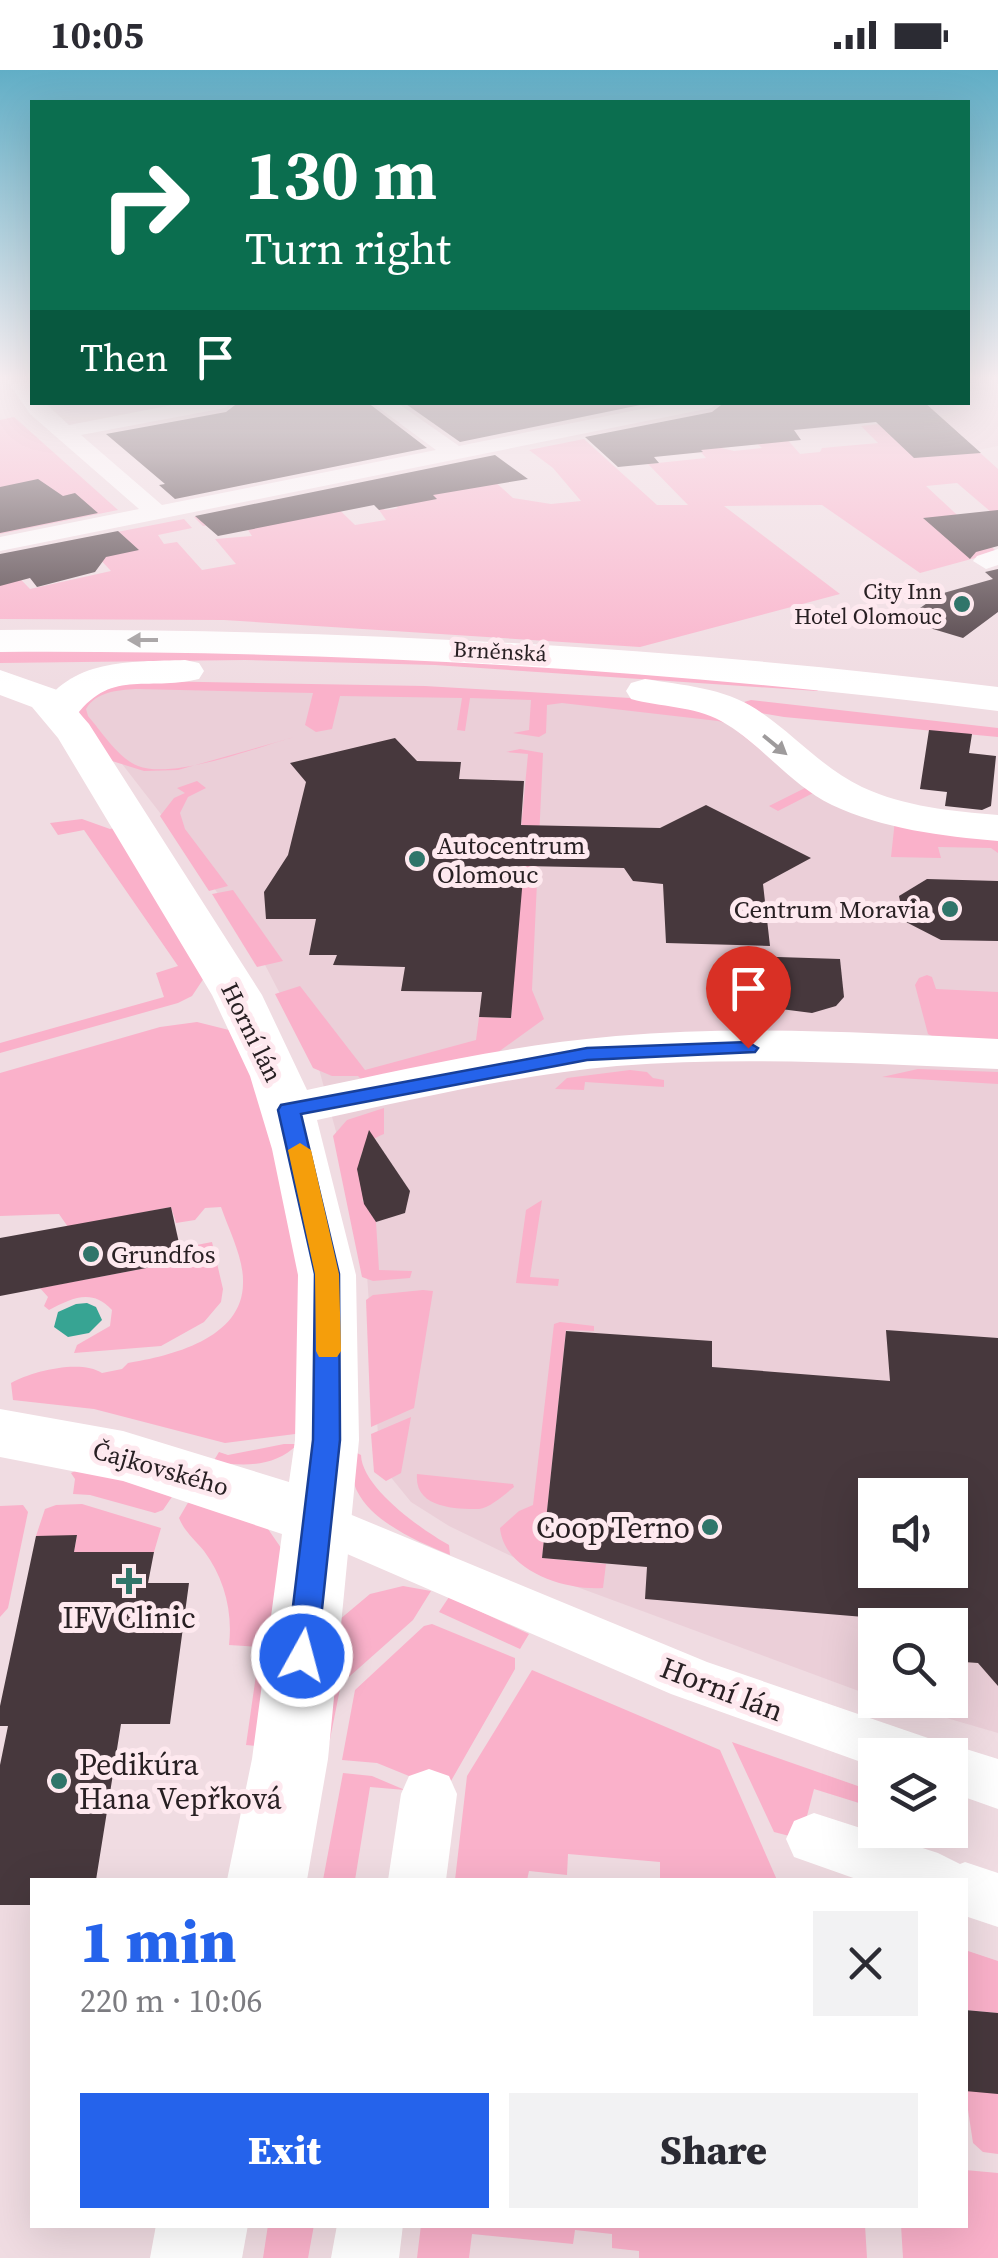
<!DOCTYPE html>
<meta charset="utf-8">
<style>
:root{--surface:#fff;--page:#f2f2f3;--text:#2b2b33;--muted:#7c7c81;--accent:#2563eb}
body{margin:0;font-family:"Source Serif 4",serif;background:var(--page);color:var(--text);height:100vh;display:flex;flex-direction:column;font-size:38px;white-space:nowrap}
*{box-sizing:border-box;margin:0}
p{font-size:32px;color:var(--muted)}
.icon{flex:none;width:55px;height:55px;fill:none;stroke:currentColor;stroke-width:2;stroke-linecap:round;stroke-linejoin:round}
.map{position:relative;flex:1;overflow:hidden}
.panel{position:absolute;left:30px;top:1808px;width:938px;height:350px;display:flex;flex-direction:column;background:var(--surface);border-radius:0px;box-shadow:0 10px 40px #0002}
.panel>*{flex:none}
.hud{position:absolute;left:30px;top:30px;width:940px;height:305px;border-radius:0px;box-shadow:0 10px 40px #0002;background:#0b6e4f;color:#fff;overflow:hidden}
.buttons{position:absolute;left:858px;top:1408px;display:grid;gap:20px}
.buttons a{display:grid;place-items:center;width:110px;height:110px;border-radius:0px;background:var(--surface);box-shadow:0 10px 40px #0002;font-size:50px}
.pin{position:absolute;display:grid;place-items:center;width:85px;height:85px;color:#fff;margin:-102px -42px;border-radius:50% 50% 50% 0;rotate:-45deg;box-shadow:0 0 10px #0007}
.pin .icon{rotate:45deg}
.me{position:absolute;width:110px;margin:-55px;rotate:7deg;stroke-linejoin:round;filter:drop-shadow(0 0 8px #0008)}
.turn{display:flex;align-items:center;gap:35px;height:210px;padding:0 50px;font-size:45px}
.turn .icon{width:130px;height:130px;stroke-width:2.5}
.turn b{display:block;font-size:70px;line-height:85px}
.then{display:flex;align-items:center;height:95px;padding:0 50px;background:#0003;gap:20px;font-size:38px}
.round{display:grid;place-items:center;flex:none;width:105px;height:105px;border-radius:0px;background:var(--page)}
.head{display:flex;align-items:center;justify-content:space-between;height:170px;padding:0 50px}
h1{font-size:60px;font-weight:800;line-height:75px;color:var(--accent)}
.action{display:flex;gap:20px;margin-top:auto;padding:20px 50px}
.action a{flex:1;height:115px;border-radius:0px;background:var(--accent);color:#fff;font-size:40px;font-weight:800;line-height:115px;text-align:center}
.action a+a{background:var(--page);color:var(--text)}
.status{display:flex;justify-content:space-between;align-items:center;height:70px;padding:0 50px;background:var(--surface);direction:ltr}
.status svg{height:28px;fill:currentColor}
.map>svg:first-child{display:block}
.built{fill:#ebcfd8;fill-rule:evenodd}
.green{fill:#fab1ca}
.water{fill:#37a493}
.building{fill:#47383d;fill-rule:evenodd}
.lines{fill:none;stroke-linecap:round;stroke-linejoin:round}
.street{fill:#fff;fill-rule:evenodd}
.secondary{fill:#fff;fill-rule:evenodd}
.primary{fill:#fff;fill-rule:evenodd}
.oneway{fill:#9e9b9c}
.route{fill:#2563eb;stroke:#184099;stroke-width:2.5}
.slow{fill:#f59e0b}
.poi-dot{fill:#30756a;stroke:#fee9ef;stroke-width:4}
.labels{text-anchor:middle;dominant-baseline:central;stroke-width:10;stroke-linejoin:round;paint-order:stroke}
.far-poi-label{font-size:22px;fill:#282023;stroke:#fee9ef;text-anchor:end}
.far-street-label{font-size:22px;fill:#282023;stroke:#fee9ef}
.poi-label{font-size:25px;fill:#282023;stroke:#fee9ef;text-anchor:start}
.street-label{font-size:25px;fill:#282023;stroke:#fee9ef}
.near-poi-label{font-size:30px;fill:#282023;stroke:#fee9ef;text-anchor:end}
.near-street-label{font-size:30px;fill:#282023;stroke:#fee9ef}
</style>
<div class="status"><b>10:05</b><svg viewBox="0 0 49 12"><path d="M0 12V9h3v3zM5 12V6h3v6zM10 12V3h3v9zM15 12V0h3v12zM26 1h20v11H26zM47 4h2v5h-2z"/></svg></div>
<div class="map">
<svg width="998" height="2188" viewBox="0 0 998 2188">
<rect width="100%" height="100%" fill="#f0dce2"/>
<g class="built">
<path d="M 968,309 L 998,309 L 998,376 L 978,380 L 925,333 L 968,332 Z"/>
<path d="M 115,615 L 518,624 L 728,651 L 813,718 L 998,770 L 998,1663 L 885,1630 L 950,1630 L 950,1555 L 875,1555 L 875,1627 L 569,1514 L 449,1456 L 411,1432 L 380,1394 L 367,1205 L 347,1102 L 319,999 L 263,891 L 188,779 L 81,641 L 88,623 ZM 875,1425 L 950,1425 L 950,1500 L 875,1500 Z"/>
</g>
<g class="green">
<path d="M 897,332 L 925,333 L 998,399 L 998,448 L 957,413 L 926,416 L 997,482 L 920,503 L 822,435 L 724,436 L 840,524 L 640,577 L 224,550 L 0,549 L 0,488 L 30,519 L 111,501 L 81,469 L 184,449 L 192,458 L 158,465 L 164,474 L 177,472 L 202,500 L 236,494 L 215,469 L 252,466 L 248,460 L 252,459 L 241,450 L 203,456 L 194,447 L 322,423 L 355,455 L 386,450 L 377,437 L 386,440 L 398,438 L 393,434 L 493,410 L 513,428 L 551,434 L 581,431 L 553,398 L 529,380 L 584,369 L 657,435 L 688,435 L 648,394 L 706,388 L 692,371 L 734,381 L 762,378 L 755,371 L 786,368 L 800,384 L 820,382 L 822,378 L 878,373 L 861,356 L 888,353 Z"/>
<path d="M 14,347 L 118,440 L 0,464 L 0,350 Z"/>
<path d="M 0,579 L 326,581 L 823,616 L 817,621 L 435,595 L 245,590 L 0,593 Z"/>
<path d="M 149,611 L 425,616 L 664,630 L 713,641 L 819,720 L 778,741 L 769,736 L 807,717 L 728,654 L 718,651 L 562,633 L 547,635 L 546,663 L 539,667 L 513,663 L 529,660 L 531,630 L 470,628 L 465,661 L 457,660 L 462,628 L 340,626 L 332,659 L 316,662 L 305,655 L 313,623 L 136,619 C 117,620 96,622 86,639 L 88,646 C 102,662 118,688 138,696 C 174,710 260,676 298,666 L 178,700 L 144,701 L 112,691 L 77,639 L 89,620 Z"/>
<path d="M 751,630 L 998,658 L 998,667 L 784,647 L 761,643 L 744,632 Z"/>
<path d="M 520,679 L 543,683 L 532,920 L 544,949 L 494,985 L 364,1012 L 358,1006 L 332,1006 L 313,998 L 275,924 L 300,916 L 365,1000 L 476,970 L 479,947 L 511,948 L 512,940 L 505,931 L 528,684 L 506,682 Z"/>
<path d="M 197,711 L 206,718 L 188,727 L 180,743 L 185,759 L 228,816 L 209,821 L 160,746 L 174,728 L 185,723 L 177,718 Z"/>
<path d="M 82,749 L 110,759 L 118,757 L 204,908 L 192,926 L 178,933 L 0,983 L 0,973 L 164,927 L 156,903 L 178,896 L 84,760 L 58,765 L 50,753 Z"/>
<path d="M 895,750 L 998,766 L 998,783 L 991,778 L 938,777 L 941,788 L 891,787 Z"/>
<path d="M 233,820 L 283,891 L 257,897 L 212,824 Z"/>
<path d="M 927,905 L 932,907 L 936,919 L 998,922 L 998,974 L 940,970 L 928,964 L 915,915 L 919,908 Z"/>
<path d="M 197,952 L 229,960 L 265,1028 L 300,1202 L 303,1363 L 225,1373 L 94,1339 L 13,1330 L 11,1313 C 32,1301 81,1289 102,1303 L 122,1299 L 128,1293 C 170,1286 243,1269 243,1213 C 244,1189 229,1160 221,1137 L 205,1138 L 195,1150 L 176,1153 L 171,1137 L 68,1157 L 59,1144 L 0,1146 L 0,1003 L 160,957 Z"/>
<path d="M 918,999 L 998,1002 L 998,1014 L 882,1007 Z"/>
<path d="M 630,1000 L 647,1002 L 653,1008 L 664,1010 L 664,1017 L 585,1012 L 584,1020 L 555,1019 L 567,1008 Z"/>
<path d="M 384,1038 L 384,1064 C 351,1077 358,1101 371,1126 L 362,1130 L 376,1152 L 379,1200 L 412,1201 L 410,1208 L 373,1211 L 362,1207 L 333,1066 L 347,1050 Z"/>
<path d="M 542,1130 L 530,1207 L 559,1209 L 558,1216 L 516,1213 L 526,1140 Z"/>
<path d="M 212,1172 L 223,1219 L 221,1232 L 204,1252 L 161,1276 L 74,1283 L 77,1275 L 110,1256 L 112,1240 C 92,1218 72,1228 49,1240 L 44,1236 L 48,1227 L 40,1218 L 184,1191 L 181,1178 Z"/>
<path d="M 423,1220 L 433,1221 L 414,1338 L 371,1357 L 366,1230 L 373,1225 Z"/>
<path d="M 560,1252 L 594,1256 L 594,1261 L 566,1260 L 542,1488 L 606,1494 L 603,1518 C 566,1521 504,1501 500,1458 L 519,1441 L 533,1435 L 554,1254 Z"/>
<path d="M 411,1347 L 401,1403 L 386,1411 L 374,1402 L 371,1364 Z"/>
<path d="M 284,1374 L 298,1374 C 274,1398 244,1396 213,1392 L 219,1382 L 228,1385 Z"/>
<path d="M 353,1381 L 361,1385 C 362,1418 422,1460 449,1475 L 450,1485 C 419,1472 373,1453 357,1421 C 351,1409 354,1393 353,1381 Z"/>
<path d="M 83,1397 L 178,1418 L 163,1440 L 155,1443 L 90,1425 L 73,1424 L 75,1409 L 71,1403 Z"/>
<path d="M 417,1404 L 513,1414 L 514,1417 C 505,1424 490,1438 479,1439 C 455,1439 414,1438 417,1404 Z"/>
<path d="M 193,1424 L 268,1459 L 288,1488 L 265,1677 L 246,1675 L 260,1577 L 229,1575 C 233,1541 224,1508 204,1481 C 195,1470 184,1461 179,1448 Z"/>
<path d="M 82,1434 L 161,1458 L 154,1482 L 74,1482 L 77,1466 L 36,1466 L 45,1439 L 56,1435 Z"/>
<path d="M 23,1435 L 28,1442 L 8,1538 L 0,1547 L 0,1436 Z"/>
<path d="M 403,1516 L 431,1521 L 413,1550 L 341,1614 L 327,1684 L 339,1550 L 370,1524 Z"/>
<path d="M 449,1527 L 529,1564 L 520,1579 L 439,1542 Z"/>
<path d="M 432,1554 L 515,1588 L 515,1599 L 451,1711 L 409,1706 L 377,1693 L 342,1690 L 355,1620 L 424,1556 Z"/>
<path d="M 532,1600 L 720,1680 L 777,1810 L 660,1810 L 660,1792 L 568,1784 L 567,1805 L 529,1801 L 527,1810 L 455,1810 L 467,1706 Z"/>
<path d="M 732,1672 L 875,1722 L 875,1738 L 814,1719 L 801,1769 L 774,1762 Z"/>
<path d="M 343,1703 L 372,1706 L 405,1720 L 370,1717 L 355,1810 L 323,1810 Z"/>
<path d="M 965,1880 L 998,1891 L 998,1943 L 965,1940 Z"/>
<path d="M 965,2020 L 998,2023 L 998,2084 L 983,2082 L 973,2073 Z"/>
<path d="M 965,2100 L 998,2103 L 998,2188 L 903,2188 L 901,2155 L 965,2155 Z"/>
<path d="M 268,2155 L 314,2155 L 308,2188 L 263,2188 Z"/>
<path d="M 421,2155 L 865,2155 L 867,2188 L 639,2188 L 639,2181 L 612,2178 L 612,2164 L 575,2160 L 573,2174 L 472,2164 L 469,2188 L 417,2188 Z"/>
</g>
<path class="water" d="M 87,1233 L 96,1237 L 102,1250 L 89,1263 L 68,1267 L 54,1257 L 58,1242 L 76,1234 Z"/>
<g class="building">
<path d="M 239,332 L 367,332 L 427,378 L 175,429 L 159,415 L 165,414 L 106,364 L 226,342 Z"/>
<path d="M 403,332 L 655,332 L 460,372 Z"/>
<path d="M 725,332 L 924,332 L 981,383 L 914,388 L 876,352 L 794,360 L 801,370 L 701,380 L 703,382 L 654,387 L 659,393 L 618,397 L 585,367 L 712,342 Z"/>
<path d="M 495,385 L 528,409 L 433,425 L 437,429 L 379,440 L 374,435 L 218,466 L 195,446 Z"/>
<path d="M 38,409 L 63,426 L 75,423 L 98,443 L 0,463 L 0,417 Z"/>
<path d="M 998,440 L 998,476 L 976,482 L 970,489 L 923,448 Z"/>
<path d="M 118,461 L 139,480 L 106,487 L 95,502 L 37,517 L 30,508 L 0,516 L 0,484 Z"/>
<path d="M 998,499 L 998,542 L 963,568 L 903,550 L 940,524 L 993,509 L 985,502 Z"/>
<path d="M 929,660 L 972,664 L 969,683 L 996,686 L 991,736 L 982,740 L 945,736 L 947,722 L 920,719 Z"/>
<path d="M 395,668 L 417,691 L 461,692 L 459,709 L 524,711 L 521,755 L 660,758 L 706,735 L 811,788 L 763,814 L 770,876 L 666,873 L 663,814 L 633,811 L 624,798 L 524,796 L 511,948 L 479,947 L 482,922 L 401,921 L 405,897 L 333,895 L 337,885 L 309,885 L 316,849 L 266,849 L 264,822 L 288,785 L 306,712 L 290,693 Z"/>
<path d="M 927,809 L 998,811 L 998,871 L 941,870 L 904,851 L 899,826 Z"/>
<path d="M 747,886 L 840,889 L 844,927 L 836,936 L 812,943 L 773,938 L 752,921 Z"/>
<path d="M 369,1060 L 410,1121 L 405,1143 L 376,1152 L 364,1134 L 357,1099 Z"/>
<path d="M 171,1137 L 183,1191 L 0,1226 L 0,1168 Z"/>
<path d="M 886,1260 L 998,1268 L 998,1616 L 978,1593 L 950,1591 L 950,1555 L 864,1555 L 864,1547 L 645,1529 L 647,1497 L 542,1488 L 566,1261 L 712,1271 L 712,1297 L 890,1311 ZM 875,1425 L 950,1425 L 950,1500 L 875,1500 Z"/>
<path d="M 77,1465 L 74,1482 L 154,1482 L 148,1513 L 189,1513 L 170,1654 L 121,1654 L 96,1810 L 32,1810 L 32,1835 L 0,1835 L 0,1695 L 8,1656 L 0,1656 L 0,1636 L 36,1466 Z"/>
<path d="M 965,1940 L 998,1943 L 998,2024 L 965,2021 Z"/>
</g>
<g class="lines">
<g class="street">
<path d="M 6,309 L 26,309 L 32,317 L 32,332 L 44,332 L 69,355 L 188,332 L 235,332 L 225,338 L 81,365 L 162,435 L 436,380 L 371,332 L 396,332 L 459,376 L 676,332 L 721,332 L 711,338 L 0,481 L 0,467 L 139,439 L 30,344 Z"/>
<path d="M 998,479 L 998,495 L 986,499 L 973,491 L 977,486 Z"/>
<path d="M 318,1431 L 707,1592 L 928,1668 L 934,1680 L 950,1674 L 998,1689 L 998,1739 L 950,1722 L 950,1685 L 875,1685 L 875,1697 L 671,1624 L 301,1464 L 294,1450 L 301,1436 Z"/>
<path d="M 429,1699 L 449,1706 L 457,1724 L 446,1810 L 388,1810 L 401,1724 L 409,1706 Z"/>
<path d="M 814,1743 L 938,1783 L 960,1794 L 965,1792 L 998,1803 L 998,1857 L 965,1846 L 965,1810 L 859,1810 L 794,1787 L 786,1769 L 794,1751 Z"/>
<path d="M 337,2155 L 403,2155 L 399,2188 L 331,2188 Z"/>
</g>
<g class="secondary">
<path d="M 0,600 L 60,621 L 89,654 L 262,925 L 307,1020 C 409,998 511,975 616,966 C 743,955 871,963 998,969 L 998,999 C 871,994 744,986 617,996 C 515,1005 416,1029 317,1050 L 356,1205 L 359,1370 L 328,1689 L 307,1810 L 227,1810 L 252,1689 L 282,1464 L 123,1411 L 0,1387 L 0,1339 L 123,1361 L 289,1412 L 295,1370 L 298,1205 L 272,1079 L 250,1006 L 212,925 L 58,668 L 32,637 L 0,625 Z"/>
<path d="M 156,2155 L 248,2155 L 242,2188 L 150,2188 Z"/>
</g>
<g class="primary">
<path d="M 0,560 C 335,558 666,576 998,617 L 998,641 C 666,599 335,580 0,582 Z"/>
<path d="M 185,590 L 199,593 L 204,601 L 199,609 C 145,622 110,597 73,650 L 59,654 L 45,650 L 39,642 C 69,588 130,592 185,590 Z"/>
<path d="M 645,609 C 682,615 724,618 756,639 C 793,663 822,698 862,717 C 905,737 952,741 998,745 L 998,771 C 942,766 883,759 832,735 C 789,714 762,674 721,651 C 693,636 661,637 631,629 L 626,621 L 631,613 Z"/>
</g>
</g>
<defs><path id="oneway-solid" d="M-6-.8H1V-3.2L6.5 0L1 3.2V.8H-6Z" transform="scale(2.5)"/></defs>
<g class="oneway">
<use href="#oneway-solid" transform="translate(143 570) rotate(-180)"/>
<use href="#oneway-solid" transform="translate(775 675) rotate(39)"/>
</g>
<linearGradient id="sky" x2="0" y2="1"><stop stop-color="#61aec6"/><stop offset="0.5" stop-color="#f8eff2"/><stop offset="1" stop-color="#f8eff2" stop-opacity="0"/></linearGradient>
<rect width="998" height="615" fill="url(#sky)"/>
<path class="route" d="M 748,972 L 758,978 L 755,982 L 587,990 L 301,1044 L 339,1204 L 340,1370 L 317,1586 L 312,1595 L 302,1599 L 292,1595 L 287,1586 L 313,1370 L 315,1204 L 278,1040 L 281,1035 L 587,978 Z"/>
<path class="slow" d="M 300,1073 L 311,1080 L 339,1204 L 341,1281 L 337,1287 L 319,1287 L 316,1281 L 315,1204 L 288,1080 Z"/>
<g class="poi-dot">
<circle cx="962" cy="534" r="10"/>
<circle cx="417" cy="789" r="10"/>
<circle cx="950" cy="839" r="10"/>
<circle cx="91" cy="1184" r="10"/>
<circle cx="710" cy="1457" r="10"/>
<path d="M124 1496h10v10h10v10h-10v10h-10v-10h-10v-10h10z"/>
<circle cx="59" cy="1711" r="10"/>
</g>
<g class="labels">
<g class="far-poi-label">
<text x="942" y="521">City Inn<tspan x="942" dy="25">Hotel Olomouc</tspan></text>
</g>
<g class="far-street-label">
<text transform="translate(500 581) rotate(3)">Brněnská</text>
</g>
<g class="poi-label">
<text x="437" y="775">Autocentrum<tspan x="437" dy="29">Olomouc</tspan></text>
<text x="930" y="839" text-anchor="end">Centrum Moravia</text>
<text x="111" y="1184">Grundfos</text>
</g>
<g class="street-label">
<text transform="translate(252 962) rotate(64)">Horní lán</text>
<text transform="translate(161 1398) rotate(16)">Čajkovského</text>
</g>
<g class="near-poi-label">
<text x="690" y="1457">Coop Terno</text>
<text x="129" y="1547" text-anchor="middle">IFV Clinic</text>
<text x="79" y="1694" text-anchor="start">Pedikúra<tspan x="79" dy="34">Hana Vepřková</tspan></text>
</g>
<g class="near-street-label">
<text transform="translate(722 1619) rotate(21)">Horní lán</text>
</g>
</g>
</svg>
<div class="buttons">
<a><svg class="icon" aria-label="sound" viewBox="0 0 24 24"><path d="M4 9h4l5-4v14l-5-4H4zM17 9q2 3 0 6"/></svg></a>
<a><svg class="icon" aria-label="search" viewBox="0 0 24 24"><circle cx="10" cy="10" r="6"/><path d="M15 15l6 6"/></svg></a>
<a><svg class="icon" aria-label="layers" viewBox="0 0 24 24"><path d="M12 4l9 5-9 5-9-5zM3 14l9 5 9-5"/></svg></a>
</div>
<div class="pin" style="left:748px;top:978px;background:#d93025"><svg class="icon" aria-label="arrive" viewBox="0 0 24 24"><path d="M6 21V4h12l-3 4 3 4H6"/></svg></div>
<svg class="me" style="left:302px;top:1586px" viewBox="-20 -20 40 40"><circle r="17" fill="#2563eb" stroke="#fff" stroke-width="3"/><path d="M0-11L8 9 0 5-8 9z" fill="#fff"/></svg>
<div class="hud">
<div class="turn"><svg class="icon" aria-label="right" viewBox="0 0 24 24"><path d="M7 20v-9h11M14 6l5 5-5 5"/></svg><div><b>130 m</b>Turn right</div></div>
<div class="then">Then<svg class="icon" aria-label="arrive" viewBox="0 0 24 24"><path d="M6 21V4h12l-3 4 3 4H6"/></svg></div>
</div>
<section class="panel">
<div class="head"><div><h1>1 min</h1><p>220 m · 10:06</p></div><a class="round"><svg class="icon" aria-label="close" viewBox="0 0 24 24"><path d="M6 6l12 12M18 6L6 18"/></svg></a></div>
<div class="action"><a>Exit</a><a>Share</a></div>
</section>
</div>
